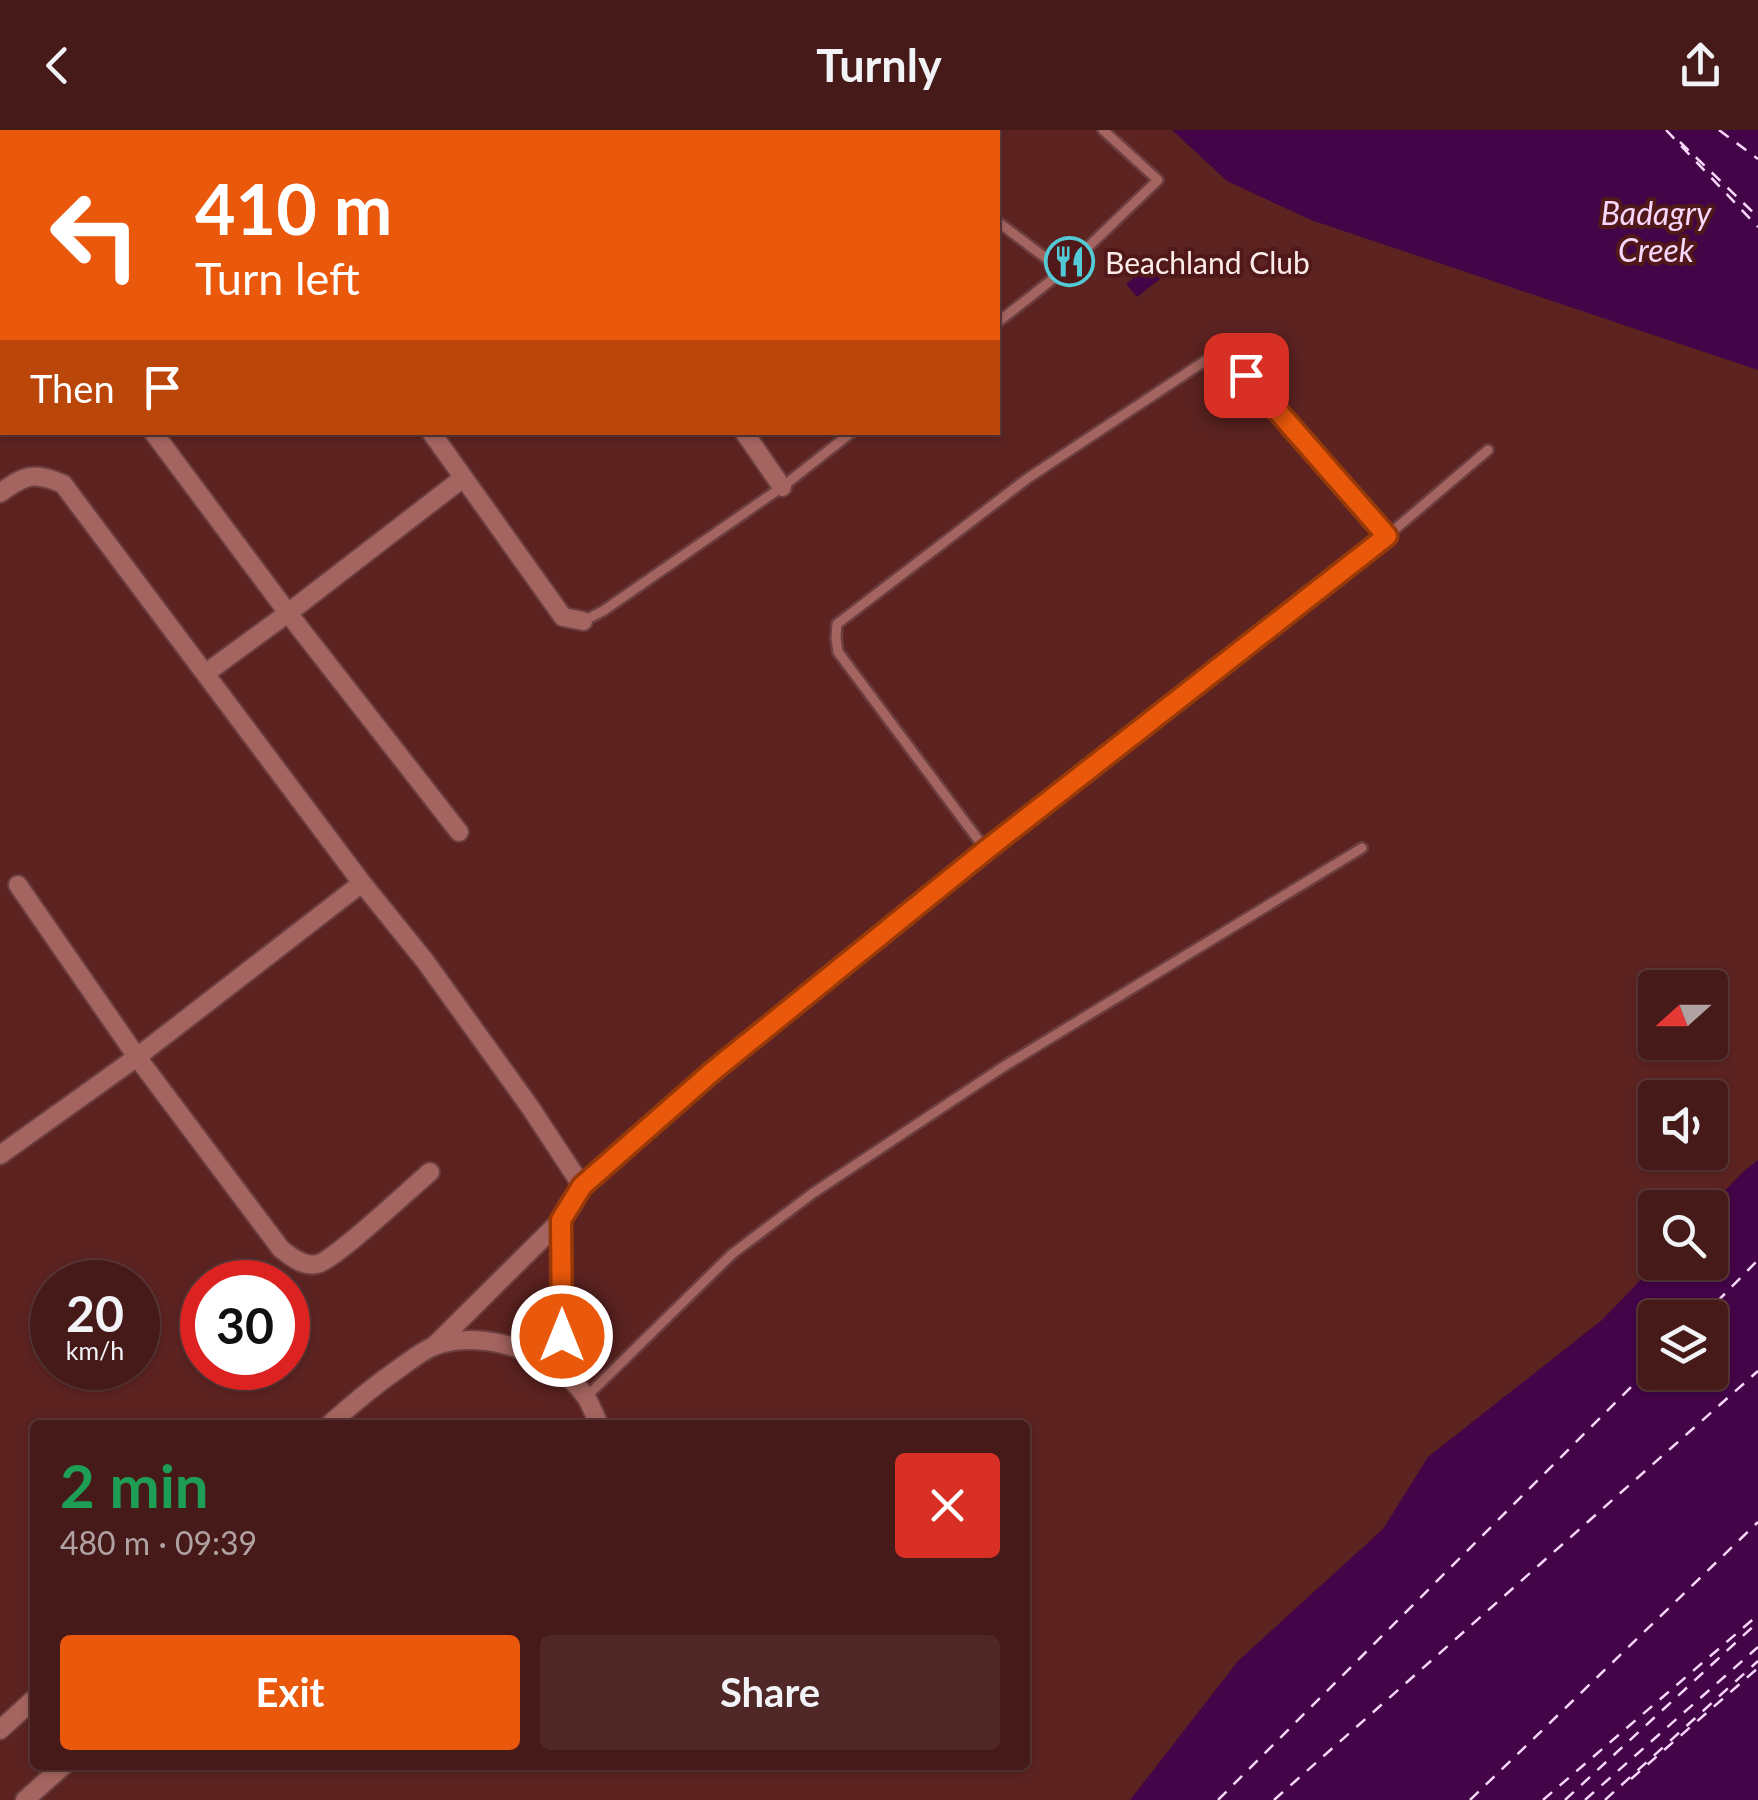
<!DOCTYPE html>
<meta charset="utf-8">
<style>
:root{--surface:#451a19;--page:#4f2726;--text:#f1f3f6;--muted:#b0a1a2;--line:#5d3838;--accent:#ea580c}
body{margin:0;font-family:Lato,sans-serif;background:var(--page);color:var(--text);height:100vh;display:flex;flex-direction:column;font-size:38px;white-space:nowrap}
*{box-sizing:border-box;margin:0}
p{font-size:32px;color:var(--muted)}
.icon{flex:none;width:55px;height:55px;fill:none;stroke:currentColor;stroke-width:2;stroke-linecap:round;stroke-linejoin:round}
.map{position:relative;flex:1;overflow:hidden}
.drawer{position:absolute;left:30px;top:1290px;width:1000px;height:350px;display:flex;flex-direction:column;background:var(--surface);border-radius:10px;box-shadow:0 2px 8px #0004,0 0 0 2px var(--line)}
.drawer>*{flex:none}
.banner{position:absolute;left:0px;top:0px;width:1000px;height:305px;box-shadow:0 2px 8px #0004,0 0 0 2px var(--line);background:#ea580c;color:#fff;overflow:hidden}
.needle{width:65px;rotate:249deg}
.buttons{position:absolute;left:1638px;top:840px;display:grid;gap:20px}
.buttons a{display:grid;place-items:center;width:90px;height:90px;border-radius:10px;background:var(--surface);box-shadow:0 2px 8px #0004,0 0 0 2px var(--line);font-size:50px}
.speed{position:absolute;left:30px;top:1130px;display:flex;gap:20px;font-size:50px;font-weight:700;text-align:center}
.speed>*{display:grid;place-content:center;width:130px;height:130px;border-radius:50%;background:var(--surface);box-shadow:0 2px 8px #0004,0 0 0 2px var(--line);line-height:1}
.speed small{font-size:25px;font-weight:400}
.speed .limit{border:15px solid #d22;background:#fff;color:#111}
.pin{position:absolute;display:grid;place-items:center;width:85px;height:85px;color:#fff;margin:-42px;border-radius:20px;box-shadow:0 5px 15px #0006}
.me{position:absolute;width:110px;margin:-55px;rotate:0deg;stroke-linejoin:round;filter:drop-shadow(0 0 8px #0008)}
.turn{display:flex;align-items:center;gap:35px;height:210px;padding:0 30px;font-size:45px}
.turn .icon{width:130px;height:130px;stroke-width:2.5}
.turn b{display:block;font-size:70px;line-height:85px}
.then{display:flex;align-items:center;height:95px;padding:0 30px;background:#0003;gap:20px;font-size:38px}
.round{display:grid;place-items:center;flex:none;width:105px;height:105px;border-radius:10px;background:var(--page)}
.overview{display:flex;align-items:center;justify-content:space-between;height:170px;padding:0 30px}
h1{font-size:60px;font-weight:700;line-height:75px;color:#1e9e55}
.action{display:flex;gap:20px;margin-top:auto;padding:20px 30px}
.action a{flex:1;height:115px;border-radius:10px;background:var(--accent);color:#fff;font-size:40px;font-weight:700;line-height:115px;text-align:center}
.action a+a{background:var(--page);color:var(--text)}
header{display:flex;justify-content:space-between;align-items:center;height:130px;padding:0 30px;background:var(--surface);font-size:45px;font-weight:700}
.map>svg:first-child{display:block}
.water{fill:#430448;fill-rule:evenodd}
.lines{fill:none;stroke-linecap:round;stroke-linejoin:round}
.ferry{stroke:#f9d6fb;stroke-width:2.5;stroke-dasharray:12 10;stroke-linecap:butt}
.service-casing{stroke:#6c3e3f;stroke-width:14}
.minor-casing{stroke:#6c3e3f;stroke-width:22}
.service{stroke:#a4645f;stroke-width:9}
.minor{stroke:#a4645f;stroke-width:18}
.route-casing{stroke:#983908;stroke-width:25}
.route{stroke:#ea580c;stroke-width:18}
.labels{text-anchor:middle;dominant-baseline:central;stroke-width:8;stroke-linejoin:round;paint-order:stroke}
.poi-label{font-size:30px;fill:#fbecea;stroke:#501818;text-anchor:start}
.water-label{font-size:32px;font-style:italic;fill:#f9d6fb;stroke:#501818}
</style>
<header><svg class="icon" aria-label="back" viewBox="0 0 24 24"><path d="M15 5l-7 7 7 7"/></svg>Turnly<svg class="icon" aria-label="share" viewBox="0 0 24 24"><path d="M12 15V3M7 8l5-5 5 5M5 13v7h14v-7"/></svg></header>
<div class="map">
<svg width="1758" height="1670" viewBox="0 0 1758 1670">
<rect width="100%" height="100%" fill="#5c2321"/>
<g class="water">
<path d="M 1172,0 L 1758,0 L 1758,240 L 1311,90 L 1227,51 Z"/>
<path d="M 1149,135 L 1160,149 L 1137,167 L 1126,154 Z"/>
<path d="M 1758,1030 L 1758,1670 L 1130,1670 L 1238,1531 L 1383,1399 L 1428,1327 L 1602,1190 L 1657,1133 L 1710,1132 L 1709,1077 L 1745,1040 ZM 1655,1188 L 1710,1188 L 1710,1242 L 1655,1242 Z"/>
</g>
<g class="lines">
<g class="ferry">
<path d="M 1666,0 L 1758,97"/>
<path d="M 1719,0 L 1758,29"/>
<path d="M 1680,12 L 1758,87"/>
<path d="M 1701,1188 L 1758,1130"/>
<path d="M 1631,1649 L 1758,1538"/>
<path d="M 1218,1670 L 1655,1233"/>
<path d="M 1274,1670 L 1758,1241"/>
<path d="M 1470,1670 L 1758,1392"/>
<path d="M 1543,1670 L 1758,1485"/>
<path d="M 1565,1670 L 1758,1492"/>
<path d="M 1585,1670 L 1758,1517"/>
<path d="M 1605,1670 L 1758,1531"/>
</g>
<defs>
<g id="service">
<path d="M 216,0 L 218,2"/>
<path d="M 876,0 L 880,2"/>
<path d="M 998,92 L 1063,141 L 998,192"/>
<path d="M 1063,141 L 1158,50 L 1103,0"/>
<path d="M 0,261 L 2,258"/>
<path d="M 583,491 L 603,481 L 782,357 L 852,302"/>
<path d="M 986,720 L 838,522 L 836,508 L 837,494 L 1028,348 L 1223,219 L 1387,406"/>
<path d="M 561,1090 L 582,1056 L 713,941 L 986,720 L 1387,406 L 1488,320"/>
<path d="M 586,1267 L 732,1124 L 813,1063 L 1006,935 L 1362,718"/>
</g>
<g id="minor">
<path d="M 543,2 L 546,0"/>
<path d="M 153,302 L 288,483 L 459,702"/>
<path d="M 431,302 L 563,487 L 583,491"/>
<path d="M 744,302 L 782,357"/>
<path d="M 0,363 C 25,345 34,341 63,354 L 362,753 L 425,831 L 530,977 L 582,1056"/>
<path d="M 206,543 L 288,483 L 463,348"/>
<path d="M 18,755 L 137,927 L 281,1119 C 291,1127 304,1137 317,1134 C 334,1131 412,1057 430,1042"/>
<path d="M 0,1025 L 137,927 L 362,753"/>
<path d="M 561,1090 L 562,1244"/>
<path d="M 434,1216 L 561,1090"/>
<path d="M 329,1295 C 352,1274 375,1255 401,1237 C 411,1230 422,1221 434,1216 C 485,1198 555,1223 586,1267 C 591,1275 595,1286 599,1295"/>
<path d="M 0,1600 L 35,1568"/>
<path d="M 25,1670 L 64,1635"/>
</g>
</defs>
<use href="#service" class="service-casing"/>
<use href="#minor" class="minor-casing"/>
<use href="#service" class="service"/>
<use href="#minor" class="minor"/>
</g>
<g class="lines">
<defs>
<path id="route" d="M 562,1206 L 561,1090 L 582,1056 L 713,941 L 986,720 L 1387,406 L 1246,245"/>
</defs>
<use href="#route" class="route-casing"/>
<use href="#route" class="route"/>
</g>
<defs>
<symbol id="restaurant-ring" viewBox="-11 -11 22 22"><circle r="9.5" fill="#501818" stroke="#52cbd7" stroke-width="1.5"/><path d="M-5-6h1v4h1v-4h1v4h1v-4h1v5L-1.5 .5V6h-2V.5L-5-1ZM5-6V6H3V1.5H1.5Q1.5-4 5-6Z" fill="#52cbd7"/></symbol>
</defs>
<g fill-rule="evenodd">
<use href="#restaurant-ring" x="1042" y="104" width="55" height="55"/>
</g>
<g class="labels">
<g class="poi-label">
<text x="1105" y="132">Beachland Club</text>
</g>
<g class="water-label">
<text x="1656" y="82">Badagry<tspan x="1656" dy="37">Creek</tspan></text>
</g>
</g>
</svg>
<div class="buttons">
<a><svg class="needle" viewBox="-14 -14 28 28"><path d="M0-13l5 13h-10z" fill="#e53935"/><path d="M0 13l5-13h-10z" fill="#b0a1a2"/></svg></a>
<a><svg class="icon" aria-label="sound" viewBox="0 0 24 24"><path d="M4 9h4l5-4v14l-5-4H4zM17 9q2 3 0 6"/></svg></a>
<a><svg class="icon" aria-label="search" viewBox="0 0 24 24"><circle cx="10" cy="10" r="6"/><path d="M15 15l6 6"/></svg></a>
<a><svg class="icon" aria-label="layers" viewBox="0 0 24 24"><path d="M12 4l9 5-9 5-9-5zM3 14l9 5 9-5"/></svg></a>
</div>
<div class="speed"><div>20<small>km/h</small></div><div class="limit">30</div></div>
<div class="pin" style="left:1246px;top:245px;background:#d93025"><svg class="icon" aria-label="arrive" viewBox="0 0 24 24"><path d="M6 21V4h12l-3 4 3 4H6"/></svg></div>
<svg class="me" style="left:562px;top:1206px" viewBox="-20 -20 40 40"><circle r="17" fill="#ea580c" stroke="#fff" stroke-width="3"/><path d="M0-11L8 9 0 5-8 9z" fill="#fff"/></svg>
<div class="banner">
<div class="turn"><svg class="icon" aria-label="left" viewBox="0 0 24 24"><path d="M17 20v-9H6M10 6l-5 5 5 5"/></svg><div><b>410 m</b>Turn left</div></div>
<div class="then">Then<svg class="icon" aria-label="arrive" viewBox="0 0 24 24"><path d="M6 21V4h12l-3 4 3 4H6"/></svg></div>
</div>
<section class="drawer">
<div class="overview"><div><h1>2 min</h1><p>480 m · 09:39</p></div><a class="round" style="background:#d93025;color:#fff"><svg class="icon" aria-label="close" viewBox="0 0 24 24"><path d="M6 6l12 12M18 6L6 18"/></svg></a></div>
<div class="action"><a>Exit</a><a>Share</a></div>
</section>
</div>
